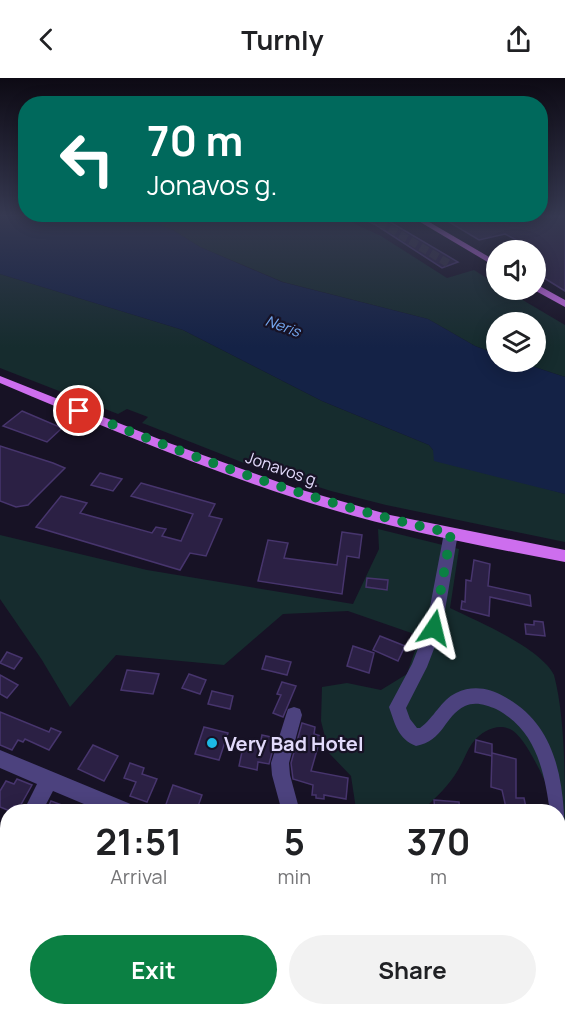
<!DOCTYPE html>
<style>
:root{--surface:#fff;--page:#f2f2f2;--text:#202124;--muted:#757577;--accent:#0b8043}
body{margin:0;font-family:Manrope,sans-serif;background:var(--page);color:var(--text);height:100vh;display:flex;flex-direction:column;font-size:22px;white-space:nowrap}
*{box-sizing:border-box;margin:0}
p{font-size:20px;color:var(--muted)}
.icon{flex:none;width:33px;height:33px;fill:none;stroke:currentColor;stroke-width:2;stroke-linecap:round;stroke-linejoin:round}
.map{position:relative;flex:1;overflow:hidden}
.side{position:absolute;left:0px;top:726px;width:566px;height:212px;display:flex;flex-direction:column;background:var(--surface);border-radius:24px 24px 0 0;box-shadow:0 3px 15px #0003}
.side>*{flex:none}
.hud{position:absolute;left:18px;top:18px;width:530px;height:126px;border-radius:24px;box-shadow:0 3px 15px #0003;background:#00695c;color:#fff;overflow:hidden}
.buttons{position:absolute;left:486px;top:162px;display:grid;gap:12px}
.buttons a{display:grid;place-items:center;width:60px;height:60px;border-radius:50%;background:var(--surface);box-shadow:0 3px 15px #0003;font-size:30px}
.pin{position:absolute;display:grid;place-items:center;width:51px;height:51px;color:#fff;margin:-26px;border:3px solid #fff;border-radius:50%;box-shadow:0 2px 6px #0007}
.me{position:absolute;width:66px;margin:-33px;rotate:10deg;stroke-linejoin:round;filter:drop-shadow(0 0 4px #0008)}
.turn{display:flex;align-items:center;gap:21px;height:126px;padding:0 30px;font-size:27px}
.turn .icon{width:78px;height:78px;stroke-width:2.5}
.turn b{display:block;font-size:42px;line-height:51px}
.eta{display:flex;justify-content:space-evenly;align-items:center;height:102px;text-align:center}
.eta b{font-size:36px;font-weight:700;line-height:42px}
.primary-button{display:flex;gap:12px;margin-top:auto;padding:12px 30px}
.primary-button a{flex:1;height:69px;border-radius:36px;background:var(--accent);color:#fff;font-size:24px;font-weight:700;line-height:69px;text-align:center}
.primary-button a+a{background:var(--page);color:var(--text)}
header{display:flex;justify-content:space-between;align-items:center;height:78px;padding:0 30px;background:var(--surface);font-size:27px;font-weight:700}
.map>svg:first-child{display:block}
.green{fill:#162c2e}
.water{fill:#142246}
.building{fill:#2b2044;stroke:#47356d;stroke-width:1.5}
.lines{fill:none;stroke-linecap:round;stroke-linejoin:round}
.minor-tunnel{stroke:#353045;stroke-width:8;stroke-dasharray:8 4;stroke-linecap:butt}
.minor{fill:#4c427e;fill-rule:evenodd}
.major{fill:#cd6eee;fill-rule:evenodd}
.route{stroke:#0b8043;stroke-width:10;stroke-dasharray:0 18}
.poi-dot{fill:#1cb9e5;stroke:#171225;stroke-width:2}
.labels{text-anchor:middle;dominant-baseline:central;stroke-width:4.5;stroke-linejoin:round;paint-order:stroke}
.far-water-label{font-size:15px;font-style:italic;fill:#74a7ef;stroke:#171225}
.street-label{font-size:16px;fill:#e2dafb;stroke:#171225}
.near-poi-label{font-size:20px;font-weight:bold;fill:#e2dafb;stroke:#171225;text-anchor:start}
</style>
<header><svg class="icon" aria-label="back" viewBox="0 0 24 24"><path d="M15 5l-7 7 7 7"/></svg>Turnly<svg class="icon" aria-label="share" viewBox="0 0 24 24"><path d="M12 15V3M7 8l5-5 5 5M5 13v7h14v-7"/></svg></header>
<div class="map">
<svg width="565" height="937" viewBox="0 0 565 937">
<rect width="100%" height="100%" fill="#171225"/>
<g class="green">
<path d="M 105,138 L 338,138 L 381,158 L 447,200 L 474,192 L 496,206 L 496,212 L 506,212 L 565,247 L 565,299 L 519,284 L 536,284 L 536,244 L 496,244 L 496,276 L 475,268 L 428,241 L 283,204 L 200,169 L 173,152 L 158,146 L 125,146 Z"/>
<path d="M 0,196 L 183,252 L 322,323 L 429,367 L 433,372 L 504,399 L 565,416 L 565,464 L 386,427 L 331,413 L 249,387 L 145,346 L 142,345 L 148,339 L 127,331 L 118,336 L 0,290 Z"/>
<path d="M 378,451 L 459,471 L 450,530 C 477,543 541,570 554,597 C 565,638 565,700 565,745 L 559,738 C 554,721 527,658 510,651 C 497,645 482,653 474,663 C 467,671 464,683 458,692 C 449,708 435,720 422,733 L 361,734 L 356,731 L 351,698 L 329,675 L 321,643 L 322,609 L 347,605 L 381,612 L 407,596 L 420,558 L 348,533 L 283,536 L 224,587 L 116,577 L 70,629 L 42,582 L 0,521 L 0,457 L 147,492 L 353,526 L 379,471 Z"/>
</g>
<path class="water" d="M 0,138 L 105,138 L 125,146 L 158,146 L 173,152 L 200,169 L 282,204 L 428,241 L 475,268 L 496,276 L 496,284 L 519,284 L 565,299 L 565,416 L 434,383 L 433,372 L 429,367 L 322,323 L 183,252 L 0,196 Z"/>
<g class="building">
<path d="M 357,138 L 380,138 L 458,184 L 442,190 L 376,147 Z"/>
<path d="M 439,138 L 565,138 L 565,213 L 536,195 L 536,172 L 510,172 L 520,164 L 505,156 L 479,162 Z"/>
<path d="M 22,333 L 62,350 L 47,364 L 3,348 Z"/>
<path d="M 0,368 L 53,385 L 65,390 L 28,427 L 16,429 L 0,423 Z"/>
<path d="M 100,395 L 122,401 L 113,413 L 91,407 Z"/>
<path d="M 141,405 L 215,426 L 209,438 L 222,441 L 206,478 L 190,475 L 180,492 L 36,449 L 61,418 L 87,425 L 80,435 L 152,455 L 156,449 L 166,451 L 162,458 L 181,463 L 193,436 L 131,418 Z"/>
<path d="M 342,454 L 362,457 L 359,480 L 347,478 L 342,516 L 258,503 L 268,462 L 288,465 L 284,480 L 337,487 Z"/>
<path d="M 474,482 L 490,486 L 488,508 L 530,517 L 531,528 L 490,519 L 489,538 L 461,531 L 462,523 L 465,524 L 466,502 L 471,503 Z"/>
<path d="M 367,500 L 388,502 L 387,512 L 366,509 Z"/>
<path d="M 534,543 L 543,544 L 545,558 L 526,556 L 525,546 L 534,547 Z"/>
<path d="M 380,558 L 405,568 L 398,583 L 373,572 Z"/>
<path d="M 353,568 L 374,575 L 369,595 L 347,588 Z"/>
<path d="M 7,574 L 22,580 L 14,591 L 0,585 Z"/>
<path d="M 266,578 L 291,584 L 287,597 L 262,591 Z"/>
<path d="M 127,592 L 159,596 L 153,616 L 121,612 Z"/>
<path d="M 189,596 L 206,602 L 200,616 L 182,610 Z"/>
<path d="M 0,597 L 18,607 L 7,620 L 0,616 Z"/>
<path d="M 282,604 L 296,608 L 283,639 L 273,635 L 281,617 L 277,616 Z"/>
<path d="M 212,613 L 233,618 L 230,631 L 208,626 Z"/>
<path d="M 0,634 L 49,654 L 51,650 L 61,654 L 49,672 L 25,661 L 23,664 L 18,662 L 12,672 L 0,667 Z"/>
<path d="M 302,645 L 315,649 L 314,656 L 321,658 L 311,693 L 348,700 L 346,721 L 324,717 L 324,721 L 316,720 L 316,717 L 312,717 L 313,707 L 293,701 L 291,685 Z"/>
<path d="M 204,649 L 228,655 L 219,682 L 195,676 Z"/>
<path d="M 262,657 L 276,660 L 269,686 L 258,684 L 257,692 L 239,688 L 244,664 L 260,667 Z"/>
<path d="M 476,662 L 492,666 L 492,678 L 475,674 Z"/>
<path d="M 93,667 L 118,678 L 104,703 L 78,691 Z"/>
<path d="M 492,675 L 516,681 L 516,720 L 524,720 L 527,734 L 507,734 L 502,712 L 491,709 Z"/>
<path d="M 130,685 L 144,690 L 142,696 L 157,701 L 147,724 L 130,718 L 136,704 L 124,700 Z"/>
<path d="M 17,701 L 32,707 L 19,730 L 14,728 L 10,733 L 0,729 L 0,713 L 6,703 L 14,706 Z"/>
<path d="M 173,707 L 202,717 L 196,734 L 179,734 L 165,729 Z"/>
<path d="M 434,722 L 459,724 L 460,734 L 435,734 Z"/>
<path d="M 51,723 L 78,733 L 78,734 L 46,734 Z"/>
</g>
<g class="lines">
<path class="minor-tunnel" d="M 369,138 L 451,187"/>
<g class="minor">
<path d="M 418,138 L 433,138 L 416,141 L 414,140 Z"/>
<path d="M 451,450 L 458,455 L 442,550 L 427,589 L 406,630 L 410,641 L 417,650 L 420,650 C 434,640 441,622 456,615 C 473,607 489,610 505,619 C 565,652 565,721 565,785 L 558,782 L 558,734 L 550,734 C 544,692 536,652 496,631 C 487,627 475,623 465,628 C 444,638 444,663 416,668 C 398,661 395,646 389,629 L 412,586 L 426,550 L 444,455 Z"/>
<path d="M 294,629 L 300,631 L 302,637 L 289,685 L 290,697 L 300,734 L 282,734 L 272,697 L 271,685 L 286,637 L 288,631 Z"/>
<path d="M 0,672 L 133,727 L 135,734 L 103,734 L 53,713 L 42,734 L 23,734 L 37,706 L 0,690 Z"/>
<path d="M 8,769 L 8,798 L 0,802 L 0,774 Z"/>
<path d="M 0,820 L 8,822 L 8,842 L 0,840 Z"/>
<path d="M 238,930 L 260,930 L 257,937 L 235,937 Z"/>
</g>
<g class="major">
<path d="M 410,138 L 419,138 L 496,183 L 496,189 Z"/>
<path d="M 536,206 L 565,222 L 565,229 L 534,212 Z"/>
<path d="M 0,298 L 169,365 L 295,410 L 390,437 L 565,472 L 565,484 C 486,469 407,454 330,431 C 217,397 109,351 0,305 Z"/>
</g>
</g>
<linearGradient id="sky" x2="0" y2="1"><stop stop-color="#0d0a14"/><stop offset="0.51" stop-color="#363951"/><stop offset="1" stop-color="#363951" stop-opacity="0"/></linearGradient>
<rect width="565" height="269" fill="url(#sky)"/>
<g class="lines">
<path class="route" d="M 79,333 C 202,383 320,427 451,455 L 434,550"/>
</g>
<circle class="poi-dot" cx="212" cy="665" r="6"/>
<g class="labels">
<g class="far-water-label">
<text transform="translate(283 248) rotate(20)">Neris</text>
</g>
<g class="street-label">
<text transform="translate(283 391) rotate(19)">Jonavos g.</text>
</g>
<g class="near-poi-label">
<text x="224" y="665">Very Bad Hotel</text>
</g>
</g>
</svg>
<div class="buttons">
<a><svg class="icon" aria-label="sound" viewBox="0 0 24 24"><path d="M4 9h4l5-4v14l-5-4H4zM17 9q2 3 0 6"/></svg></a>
<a><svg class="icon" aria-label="layers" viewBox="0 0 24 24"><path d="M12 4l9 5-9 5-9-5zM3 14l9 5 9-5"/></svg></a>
</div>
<div class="pin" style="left:79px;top:333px;background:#d93025"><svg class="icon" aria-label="arrive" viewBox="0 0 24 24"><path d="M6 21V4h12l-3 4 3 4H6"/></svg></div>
<svg class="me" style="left:434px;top:550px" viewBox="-20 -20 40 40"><path d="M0-17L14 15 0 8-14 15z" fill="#0b8043" stroke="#fff" stroke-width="4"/></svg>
<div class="hud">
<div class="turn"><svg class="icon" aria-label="left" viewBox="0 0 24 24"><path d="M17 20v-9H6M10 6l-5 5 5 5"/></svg><div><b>70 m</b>Jonavos g.</div></div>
</div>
<section class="side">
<div class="eta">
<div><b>21:51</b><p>Arrival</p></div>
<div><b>5</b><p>min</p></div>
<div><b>370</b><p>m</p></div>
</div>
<div class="primary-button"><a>Exit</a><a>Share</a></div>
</section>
</div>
